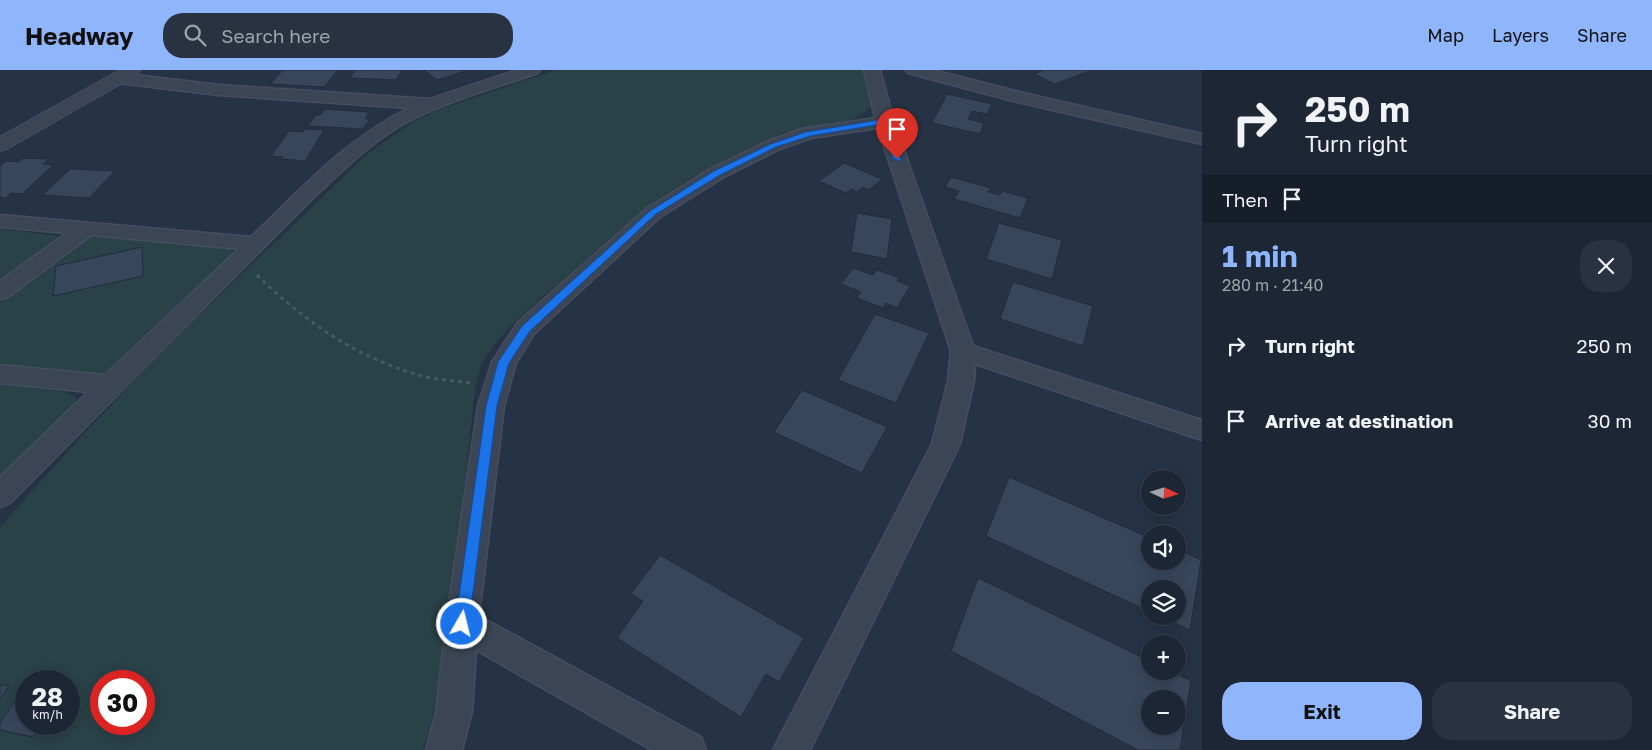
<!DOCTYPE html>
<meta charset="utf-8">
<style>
:root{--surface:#1c2634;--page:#293240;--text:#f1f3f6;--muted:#a0a5ac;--line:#3a434f;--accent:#8fb5fd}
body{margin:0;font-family:"Golos Text",sans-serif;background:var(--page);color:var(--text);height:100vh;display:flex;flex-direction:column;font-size:19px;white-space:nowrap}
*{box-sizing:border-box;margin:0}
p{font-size:16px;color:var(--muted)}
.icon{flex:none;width:28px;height:28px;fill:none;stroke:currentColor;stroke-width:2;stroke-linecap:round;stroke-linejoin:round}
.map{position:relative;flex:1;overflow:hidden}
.details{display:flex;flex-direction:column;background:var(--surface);width:450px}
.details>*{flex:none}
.top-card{background:#1c2634;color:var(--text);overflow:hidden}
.needle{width:32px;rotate:94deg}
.tools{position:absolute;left:1141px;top:400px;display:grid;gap:10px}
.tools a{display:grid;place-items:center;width:45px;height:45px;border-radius:50%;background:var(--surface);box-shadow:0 2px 12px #0003,0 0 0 1px var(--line);font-size:25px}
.speed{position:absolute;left:15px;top:600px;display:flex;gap:10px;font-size:25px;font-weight:700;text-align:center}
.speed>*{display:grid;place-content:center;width:65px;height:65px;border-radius:50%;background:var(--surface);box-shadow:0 2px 12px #0003,0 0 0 1px var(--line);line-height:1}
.speed small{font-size:12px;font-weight:400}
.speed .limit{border:8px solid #d22;background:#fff;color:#111}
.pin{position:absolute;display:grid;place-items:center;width:42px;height:42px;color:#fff;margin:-51px -21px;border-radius:50% 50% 50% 0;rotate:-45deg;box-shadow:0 0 5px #0007}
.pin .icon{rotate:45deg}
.me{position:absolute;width:55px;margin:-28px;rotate:8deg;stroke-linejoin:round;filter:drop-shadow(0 0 4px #0008)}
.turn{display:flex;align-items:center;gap:18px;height:105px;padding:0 20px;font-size:22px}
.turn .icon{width:65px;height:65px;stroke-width:2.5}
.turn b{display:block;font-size:35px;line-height:42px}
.then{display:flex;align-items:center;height:48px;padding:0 20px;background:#0003;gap:10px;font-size:19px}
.round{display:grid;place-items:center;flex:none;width:52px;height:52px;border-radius:20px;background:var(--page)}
.headline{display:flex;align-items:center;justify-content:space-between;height:85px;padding:0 20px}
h1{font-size:30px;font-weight:700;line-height:38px;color:var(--accent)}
.primary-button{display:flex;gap:10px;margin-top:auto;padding:10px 20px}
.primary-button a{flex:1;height:58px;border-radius:20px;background:var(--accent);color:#111;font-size:20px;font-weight:700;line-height:58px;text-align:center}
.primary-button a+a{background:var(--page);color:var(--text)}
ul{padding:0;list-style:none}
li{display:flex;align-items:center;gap:15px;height:75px;padding:0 20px}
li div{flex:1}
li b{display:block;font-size:19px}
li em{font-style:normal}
header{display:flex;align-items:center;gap:30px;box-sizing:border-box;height:70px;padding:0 25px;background:var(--accent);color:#111}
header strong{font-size:24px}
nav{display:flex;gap:28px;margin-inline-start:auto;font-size:18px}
.search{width:350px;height:45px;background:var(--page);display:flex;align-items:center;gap:12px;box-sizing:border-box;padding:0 18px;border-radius:20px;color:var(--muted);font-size:19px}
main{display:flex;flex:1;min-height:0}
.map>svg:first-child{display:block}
.green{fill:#294247;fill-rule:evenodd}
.building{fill:#38465c;stroke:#222c3d;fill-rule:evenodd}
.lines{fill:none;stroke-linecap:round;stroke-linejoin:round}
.minor-casing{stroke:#454e5e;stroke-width:3}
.tertiary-casing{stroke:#454e5e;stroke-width:2}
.path{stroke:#425b5e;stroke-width:3;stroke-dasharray:4 4;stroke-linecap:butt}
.minor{fill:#3b4555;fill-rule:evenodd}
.tertiary{fill:#3b4555;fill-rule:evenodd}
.route{fill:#1a73e8;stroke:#114b97}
</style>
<header>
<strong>Headway</strong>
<div class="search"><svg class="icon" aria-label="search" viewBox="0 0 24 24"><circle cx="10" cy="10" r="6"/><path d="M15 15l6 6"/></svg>Search here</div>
<nav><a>Map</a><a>Layers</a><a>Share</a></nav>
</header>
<main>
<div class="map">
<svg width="1202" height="680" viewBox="0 0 1202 680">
<rect width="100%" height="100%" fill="#263346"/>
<g class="green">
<path d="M 556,0 L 864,0 C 868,13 879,30 866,41 C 844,59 804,54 778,65 C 746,79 710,96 680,115 C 638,141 602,175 565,208 C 537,232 505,256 485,288 C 478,301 476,314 474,328 L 455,509 L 432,649 L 423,680 L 0,680 L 0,457 L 88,359 L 183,261 L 366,85 L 413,52 L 438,40 ZM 26,611 L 69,611 L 69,654 L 26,654 ZM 101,611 L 144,611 L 144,654 L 101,654 Z"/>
<path d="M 0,159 L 67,167 L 0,215 Z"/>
<path d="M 91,166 L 224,176 L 238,184 L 114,299 L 103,305 L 89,305 L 0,295 L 0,229 L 80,170 Z"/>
<path d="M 0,313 L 64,322 L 76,327 L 77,334 L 0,408 Z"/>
</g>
<g class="building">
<path d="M 283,0 L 338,0 L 324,17 L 270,14 Z"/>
<path d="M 355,0 L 402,0 L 396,10 L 350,8 Z"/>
<path d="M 424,0 L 469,0 L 437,10 Z"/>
<path d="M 1044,0 L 1092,0 L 1055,14 L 1034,4 Z"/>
<path d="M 947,24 L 992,34 L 987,44 L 972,41 L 968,49 L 984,53 L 980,64 L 932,53 Z"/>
<path d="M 325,39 L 369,42 L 365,49 L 370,49 L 363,59 L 308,56 L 316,45 L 321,45 Z"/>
<path d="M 305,59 L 324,60 L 305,91 L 281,89 L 283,87 L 271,86 L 289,61 L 303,62 Z"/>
<path d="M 23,88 L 48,89 L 43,94 L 53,95 L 22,124 L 11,123 L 6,128 L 0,127 L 0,96 L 6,91 L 18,92 Z"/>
<path d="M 844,93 L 882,109 L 869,120 L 863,117 L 857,122 L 851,119 L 846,123 L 819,111 Z"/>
<path d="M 70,99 L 115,101 L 89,128 L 42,125 Z"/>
<path d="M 951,107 L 991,118 L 988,122 L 1000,125 L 1002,121 L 1028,128 L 1020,148 L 954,129 L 959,121 L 945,117 Z"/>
<path d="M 857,143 L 892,149 L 887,189 L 851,182 Z"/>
<path d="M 999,153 L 1062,170 L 1052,209 L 986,189 Z"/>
<path d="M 142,177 L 143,206 L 53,226 L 56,196 Z"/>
<path d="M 853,198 L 873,205 L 877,200 L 899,208 L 897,211 L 910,216 L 897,238 L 886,233 L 883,238 L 857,228 L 861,222 L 841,214 Z"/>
<path d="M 1013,212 L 1093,236 L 1083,276 L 1000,249 Z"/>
<path d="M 875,244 L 929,263 L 896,333 L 838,310 Z"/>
<path d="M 802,320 L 887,357 L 862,403 L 774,362 Z"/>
<path d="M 1009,407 L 1150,468 L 1150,491 L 1178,491 L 1178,479 L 1201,490 L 1190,560 L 1160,546 L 1178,546 L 1178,519 L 1150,519 L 1150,542 L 986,466 Z"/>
<path d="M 660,485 L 804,568 L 779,612 L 766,604 L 741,647 L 617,568 L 643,531 L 631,524 Z"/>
<path d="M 978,508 L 1150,591 L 1150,601 L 1171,601 L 1191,611 L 1180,680 L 1138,680 L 951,581 ZM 1150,629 L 1178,629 L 1178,656 L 1150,656 Z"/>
<path d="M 0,615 L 9,616 L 0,629 Z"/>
<path d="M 21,622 L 26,623 L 26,654 L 42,654 L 33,667 L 0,660 L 0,653 Z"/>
</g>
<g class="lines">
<defs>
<g id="minor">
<path d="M 517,0 L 540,0 L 538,3 C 495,18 450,30 409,51 C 371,71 340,103 309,132 L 10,433 L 0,437 L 0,407 L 88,322 L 0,313 L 0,295 L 105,305 L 239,179 L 91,165 L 8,227 L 0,229 L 0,211 L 67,163 L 0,157 L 0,145 L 251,167 C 300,120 347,68 409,38 L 219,25 L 118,13 L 112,11 L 110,8 L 112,5 L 118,3 L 219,15 L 430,29 Z"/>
<path d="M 864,0 L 880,0 L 894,52 L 973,276 L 1202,350 L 1202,370 L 975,294 L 974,311 L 960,374 L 810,680 L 773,680 L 932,374 L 948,311 L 951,281 L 878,58 L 811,68 L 780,79 L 724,107 L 660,147 L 534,264 L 516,293 L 504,336 L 479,546 L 701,667 L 706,680 L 652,680 L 476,580 L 472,642 L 462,680 L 426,680 L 436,642 L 446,554 L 478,336 L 492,292 L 518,252 L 646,139 L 710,99 L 768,71 L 802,59 L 875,48 Z"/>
<path d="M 906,0 L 933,0 L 1015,21 L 1202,64 L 1202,74 L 1013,31 L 908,3 Z"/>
</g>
<path id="tertiary" d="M 120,0 L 140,0 L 138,4 L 7,79 L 0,81 L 0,67 Z"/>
</defs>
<use href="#minor" class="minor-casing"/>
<use href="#tertiary" class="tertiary-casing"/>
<path class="path" d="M 257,205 C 303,251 359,289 422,306 C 439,310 456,311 472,313"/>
<use href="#minor" class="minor"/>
<use href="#tertiary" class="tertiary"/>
</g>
<path class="route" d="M 885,49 L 889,52 L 901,89 L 900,91 L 893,89 L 882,54 L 810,66 L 776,77 L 720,105 L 656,144 L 530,261 L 509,293 L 497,336 L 469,554 L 467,559 L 462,561 L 457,559 L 455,554 L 486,336 L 498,292 L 522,256 L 650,141 L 714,101 L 771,74 L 806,62 Z"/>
</svg>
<div class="tools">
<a><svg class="needle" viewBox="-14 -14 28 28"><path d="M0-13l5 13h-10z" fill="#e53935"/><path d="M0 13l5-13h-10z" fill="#a0a5ac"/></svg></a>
<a><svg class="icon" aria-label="sound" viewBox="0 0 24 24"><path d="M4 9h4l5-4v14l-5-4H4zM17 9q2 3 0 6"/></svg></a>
<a><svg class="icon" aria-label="layers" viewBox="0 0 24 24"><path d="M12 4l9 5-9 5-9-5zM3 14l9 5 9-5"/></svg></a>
<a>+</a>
<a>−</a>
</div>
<div class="speed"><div>28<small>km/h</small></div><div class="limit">30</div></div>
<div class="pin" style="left:897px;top:89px;background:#d93025"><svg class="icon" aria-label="arrive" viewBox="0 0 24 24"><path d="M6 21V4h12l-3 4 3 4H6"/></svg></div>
<svg class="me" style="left:462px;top:554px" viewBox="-20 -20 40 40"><circle r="17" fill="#1a73e8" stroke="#fff" stroke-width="3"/><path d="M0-11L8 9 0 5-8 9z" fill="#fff"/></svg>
</div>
<section class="details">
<div class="top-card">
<div class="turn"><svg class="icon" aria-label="right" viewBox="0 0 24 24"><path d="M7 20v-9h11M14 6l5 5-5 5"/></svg><div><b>250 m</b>Turn right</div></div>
<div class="then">Then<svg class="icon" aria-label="arrive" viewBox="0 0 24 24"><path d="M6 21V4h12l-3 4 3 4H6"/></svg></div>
</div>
<div class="headline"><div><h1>1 min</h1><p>280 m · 21:40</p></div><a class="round"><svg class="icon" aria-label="close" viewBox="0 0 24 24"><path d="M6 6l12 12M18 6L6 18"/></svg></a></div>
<ul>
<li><svg class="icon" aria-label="right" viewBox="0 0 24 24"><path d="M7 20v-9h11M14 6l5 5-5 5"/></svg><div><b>Turn right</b></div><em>250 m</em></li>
<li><svg class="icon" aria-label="arrive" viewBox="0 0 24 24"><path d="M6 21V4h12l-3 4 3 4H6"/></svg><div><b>Arrive at destination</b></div><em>30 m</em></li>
</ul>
<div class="primary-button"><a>Exit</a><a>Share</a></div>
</section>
</main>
